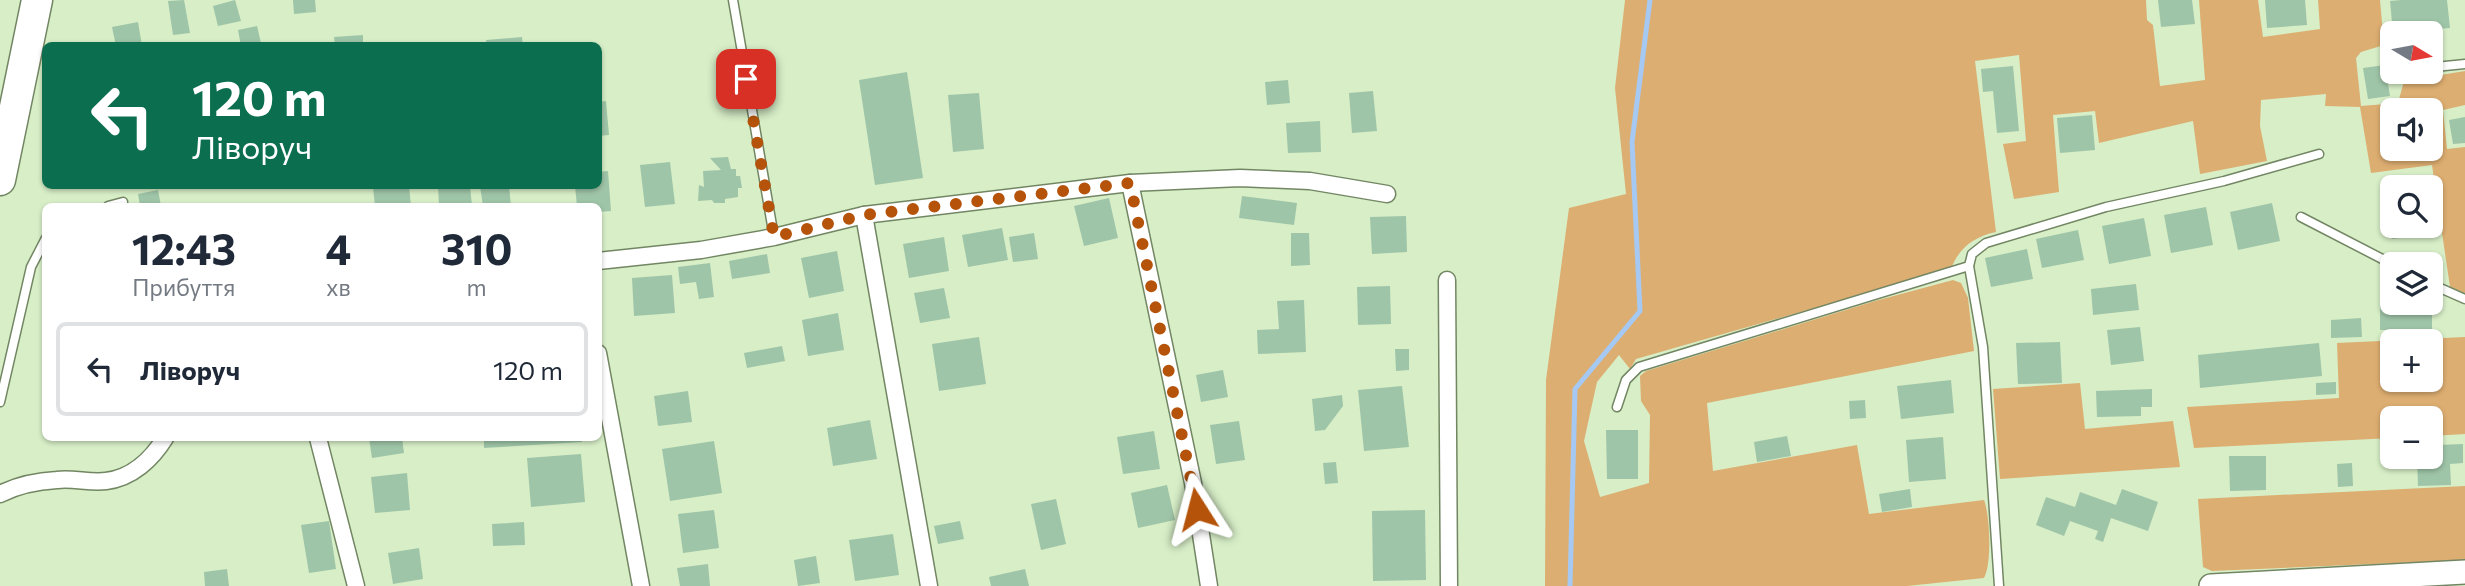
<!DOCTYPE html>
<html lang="uk">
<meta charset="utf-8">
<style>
:root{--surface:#fff;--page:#f6f6f7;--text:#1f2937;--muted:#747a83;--line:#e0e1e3}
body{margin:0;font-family:Commissioner,sans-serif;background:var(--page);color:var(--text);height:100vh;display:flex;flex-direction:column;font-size:26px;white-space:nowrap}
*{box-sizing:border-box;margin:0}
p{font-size:23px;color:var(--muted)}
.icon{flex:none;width:38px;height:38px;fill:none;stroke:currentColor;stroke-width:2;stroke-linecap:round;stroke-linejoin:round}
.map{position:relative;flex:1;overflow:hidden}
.sheet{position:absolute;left:42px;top:203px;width:560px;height:238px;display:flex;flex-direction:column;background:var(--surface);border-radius:10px;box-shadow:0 2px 5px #0004}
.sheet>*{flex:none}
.hud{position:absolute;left:42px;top:42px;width:560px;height:147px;border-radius:10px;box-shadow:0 2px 5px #0004;background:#0b6e4f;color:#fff;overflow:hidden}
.needle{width:46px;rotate:100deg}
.buttons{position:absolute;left:2380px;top:21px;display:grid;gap:14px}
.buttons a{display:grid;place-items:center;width:63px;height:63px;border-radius:10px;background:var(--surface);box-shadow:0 2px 5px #0004;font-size:35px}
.pin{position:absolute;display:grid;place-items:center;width:60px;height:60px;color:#fff;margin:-30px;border-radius:14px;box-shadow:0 4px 10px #0006}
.me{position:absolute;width:77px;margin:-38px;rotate:351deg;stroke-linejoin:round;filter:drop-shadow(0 0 5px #0008)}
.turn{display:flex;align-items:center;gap:24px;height:147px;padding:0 35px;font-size:32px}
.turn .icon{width:91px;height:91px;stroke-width:2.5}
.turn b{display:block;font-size:49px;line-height:60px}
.eta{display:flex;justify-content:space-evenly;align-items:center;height:119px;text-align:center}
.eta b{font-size:42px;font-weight:700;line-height:49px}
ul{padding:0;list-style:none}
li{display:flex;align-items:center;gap:21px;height:94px;margin:0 14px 10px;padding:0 21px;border:4px solid var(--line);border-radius:10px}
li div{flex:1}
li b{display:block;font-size:26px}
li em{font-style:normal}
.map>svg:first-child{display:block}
.green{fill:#ddae71;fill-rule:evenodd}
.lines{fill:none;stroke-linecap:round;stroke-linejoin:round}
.stream{stroke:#a5c9f2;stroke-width:5}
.building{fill:#9fc5a8}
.lane-casing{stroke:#728663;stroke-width:11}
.street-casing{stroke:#728663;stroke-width:19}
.secondary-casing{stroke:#728663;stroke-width:26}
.highway-casing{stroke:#728663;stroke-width:33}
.lane{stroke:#fff;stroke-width:8}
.street{stroke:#fff;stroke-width:16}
.secondary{stroke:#fff;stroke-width:23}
.highway{stroke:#fff;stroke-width:30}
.route{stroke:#b45309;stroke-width:12;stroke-dasharray:0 21.6}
</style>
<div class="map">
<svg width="2465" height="586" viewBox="0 0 2465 586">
<rect width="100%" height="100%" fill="#d7eec7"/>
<g class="green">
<path d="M 1625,0 L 2146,0 L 2147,20 L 2153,25 L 2160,86 L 2205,80 L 2199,0 L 2258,0 L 2263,37 L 2320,29 L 2318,0 L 2380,0 L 2384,45 L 2361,52 L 2356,58 L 2361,106 L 2398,103 L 2404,81 L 2465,71 L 2465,105 L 2443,110 L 2447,149 L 2465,147 L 2465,293 L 2450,287 L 2432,165 L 2371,173 L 2360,107 L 2325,106 L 2326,94 L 2261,100 L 2260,126 L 2267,161 L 2200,174 L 2193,121 L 2099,143 L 2095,111 L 2053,115 L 2059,192 L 2014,199 L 2003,144 L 2026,141 L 2019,55 L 1975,61 L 1996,232 C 1973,237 1959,248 1951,269 L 1636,359 L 1630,369 L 1619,355 L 1597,382 L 1584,441 L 1600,497 L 1649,483 L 1650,415 L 1641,401 L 1640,376 L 1646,371 L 1875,301 L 1953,280 L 1961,283 L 1968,298 L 1974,351 L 1707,403 L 1713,471 L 1857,445 L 1869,514 L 1984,500 C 1990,515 1992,564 1984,578 L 1907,586 L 1545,586 L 1546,380 L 1569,208 L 1626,194 L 1615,88 ZM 2392,110 L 2431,110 L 2431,149 L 2392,149 Z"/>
<path d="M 2465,337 L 2465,434 L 2431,436 L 2431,418 L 2392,418 L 2392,438 L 2194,448 L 2187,407 L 2339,398 L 2337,343 ZM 2392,341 L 2431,341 L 2431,380 L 2392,380 Z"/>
<path d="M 2080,383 L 2085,429 L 2173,421 L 2180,467 L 2000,479 L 1993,389 Z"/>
<path d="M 2465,486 L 2465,560 L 2212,571 L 2203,567 L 2198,499 Z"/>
</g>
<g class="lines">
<path class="stream" d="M 1570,586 L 1575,389 L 1640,311 L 1632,142 L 1650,0"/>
</g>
<g class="building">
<path d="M 184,0 L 190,33 L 173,35 L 168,1 Z"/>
<path d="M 235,0 L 241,21 L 218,26 L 213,6 Z"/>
<path d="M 293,0 L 315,0 L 316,12 L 294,14 Z"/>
<path d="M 2158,0 L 2192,0 L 2195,24 L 2161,27 Z"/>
<path d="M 2265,0 L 2305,0 L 2307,25 L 2267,28 Z"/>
<path d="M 2401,0 L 2447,0 L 2450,28 L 2393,33 L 2390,1 Z"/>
<path d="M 138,22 L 142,46 L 116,46 L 112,27 Z"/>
<path d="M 257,26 L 261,43 L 241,46 L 238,30 Z"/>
<path d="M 363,35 L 363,46 L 335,46 L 334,37 Z"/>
<path d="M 522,37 L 523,46 L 487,46 L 486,40 Z"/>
<path d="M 2385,65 L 2390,96 L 2368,99 L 2363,68 Z"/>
<path d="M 2013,66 L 2019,131 L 1997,133 L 1993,91 L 1983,92 L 1981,69 Z"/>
<path d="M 907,72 L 923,178 L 875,185 L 859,80 Z"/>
<path d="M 1288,80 L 1290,103 L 1267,105 L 1265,82 Z"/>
<path d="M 1373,91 L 1377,131 L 1352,133 L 1349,93 Z"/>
<path d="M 979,93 L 984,149 L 953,152 L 948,95 Z"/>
<path d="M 606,101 L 609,135 L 598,136 L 598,102 Z"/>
<path d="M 2092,115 L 2095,150 L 2060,153 L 2057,118 Z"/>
<path d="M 2465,117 L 2465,143 L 2453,144 L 2449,120 Z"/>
<path d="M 1320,121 L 1321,152 L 1288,153 L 1286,123 Z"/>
<path d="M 728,157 L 731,169 L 736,169 L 736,176 L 740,176 L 742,188 L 738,188 L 738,197 L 725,199 L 725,203 L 714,203 L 712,200 L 698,201 L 699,185 L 704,187 L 703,171 L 721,170 L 710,158 Z"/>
<path d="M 670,162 L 675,204 L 645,207 L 640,165 Z"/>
<path d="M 608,171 L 611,211 L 598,212 L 598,206 L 577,206 L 575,186 L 598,186 L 598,172 Z"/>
<path d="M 385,186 L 409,186 L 411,206 L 375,206 L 373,187 Z"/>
<path d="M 438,186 L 470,186 L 472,206 L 439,206 Z"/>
<path d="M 480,186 L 509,186 L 511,206 L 483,206 Z"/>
<path d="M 158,190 L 161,206 L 140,206 L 138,194 Z"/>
<path d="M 1242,196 L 1297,203 L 1294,225 L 1239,218 Z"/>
<path d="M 1109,198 L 1118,238 L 1084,246 L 1074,206 Z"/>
<path d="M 2272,203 L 2280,241 L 2238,250 L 2230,212 Z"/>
<path d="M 2206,207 L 2213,245 L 2171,253 L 2164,215 Z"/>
<path d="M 1406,216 L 1407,252 L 1372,254 L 1370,217 Z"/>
<path d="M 2144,218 L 2151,256 L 2109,264 L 2102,226 Z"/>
<path d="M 2390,226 L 2429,226 L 2430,234 L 2392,239 Z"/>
<path d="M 1002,228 L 1008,260 L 968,267 L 962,235 Z"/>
<path d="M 2078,230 L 2084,260 L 2042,268 L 2036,239 Z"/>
<path d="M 1034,233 L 1038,259 L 1013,262 L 1009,237 Z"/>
<path d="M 1291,233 L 1309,233 L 1310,265 L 1291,266 Z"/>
<path d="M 944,237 L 949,271 L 909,278 L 903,244 Z"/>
<path d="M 2027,249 L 2033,279 L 1991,287 L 1985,258 Z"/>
<path d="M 837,251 L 844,291 L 809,298 L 801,258 Z"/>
<path d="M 767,254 L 770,273 L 732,279 L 729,261 Z"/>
<path d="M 710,263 L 714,297 L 699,299 L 696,282 L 680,284 L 678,267 Z"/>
<path d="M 672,275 L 675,313 L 634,316 L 632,278 Z"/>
<path d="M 2136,284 L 2139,310 L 2093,315 L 2091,289 Z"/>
<path d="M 1390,286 L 1391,324 L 1358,325 L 1357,287 Z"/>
<path d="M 944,288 L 950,318 L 920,323 L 914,293 Z"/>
<path d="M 2380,294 L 2392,294 L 2392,303 L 2432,303 L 2432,330 L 2380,330 Z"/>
<path d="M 1304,300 L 1306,352 L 1258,354 L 1257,330 L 1279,329 L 1277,301 Z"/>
<path d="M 838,313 L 844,350 L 808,356 L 802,320 Z"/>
<path d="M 2361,318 L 2362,337 L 2331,338 L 2331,320 Z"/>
<path d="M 2140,327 L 2144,361 L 2111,365 L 2107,330 Z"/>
<path d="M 979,337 L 986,384 L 939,391 L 932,344 Z"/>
<path d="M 2060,342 L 2062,383 L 2018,384 L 2016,343 Z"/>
<path d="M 2319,343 L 2322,376 L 2200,388 L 2198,355 Z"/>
<path d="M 782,346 L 785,361 L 747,368 L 744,353 Z"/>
<path d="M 1395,349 L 1409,349 L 1409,370 L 1396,371 Z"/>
<path d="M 1223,370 L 1228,397 L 1201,402 L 1196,375 Z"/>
<path d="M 1951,380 L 1954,413 L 1901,419 L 1897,386 Z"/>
<path d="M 2336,382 L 2336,394 L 2316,395 L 2316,383 Z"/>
<path d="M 1402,386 L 1409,447 L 1364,451 L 1358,390 Z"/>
<path d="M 2152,389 L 2152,407 L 2141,407 L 2141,416 L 2097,417 L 2096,391 Z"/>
<path d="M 688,391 L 692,422 L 658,426 L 654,396 Z"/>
<path d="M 1342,395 L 1343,406 L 1325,430 L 1315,431 L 1312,399 Z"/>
<path d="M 1865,400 L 1866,418 L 1850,419 L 1849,401 Z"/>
<path d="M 870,420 L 877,459 L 833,466 L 827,428 Z"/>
<path d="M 1239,421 L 1245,460 L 1216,464 L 1210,425 Z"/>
<path d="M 1606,430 L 1638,430 L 1638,479 L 1607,479 Z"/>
<path d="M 1154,431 L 1160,469 L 1123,474 L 1117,437 Z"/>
<path d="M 1787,436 L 1791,456 L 1757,462 L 1754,442 Z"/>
<path d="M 1943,437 L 1946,479 L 1909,482 L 1906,440 Z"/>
<path d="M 369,438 L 402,438 L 404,453 L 372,458 Z"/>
<path d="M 484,438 L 581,438 L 582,442 L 484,448 Z"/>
<path d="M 714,441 L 722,493 L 670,501 L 662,449 Z"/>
<path d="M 2463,444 L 2463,463 L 2450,464 L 2451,485 L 2418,486 L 2417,457 L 2431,457 L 2431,449 L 2437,449 L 2437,445 Z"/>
<path d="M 581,454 L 585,502 L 531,507 L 527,458 Z"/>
<path d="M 2229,456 L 2266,456 L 2266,490 L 2230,491 Z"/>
<path d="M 1336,462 L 1338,483 L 1325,484 L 1323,463 Z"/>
<path d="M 2352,463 L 2353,486 L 2338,487 L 2337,464 Z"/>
<path d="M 407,473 L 410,510 L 375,513 L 371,477 Z"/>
<path d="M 1167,485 L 1175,520 L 1138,528 L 1131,493 Z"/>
<path d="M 1910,489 L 1912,507 L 1882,512 L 1879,494 Z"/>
<path d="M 2122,489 L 2158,502 L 2148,531 L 2111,518 L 2103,542 L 2095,539 L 2098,531 L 2070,521 L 2064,536 L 2036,525 L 2046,497 L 2075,507 L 2080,492 L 2116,505 Z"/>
<path d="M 1056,499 L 1066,544 L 1041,550 L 1031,504 Z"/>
<path d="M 714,510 L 719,548 L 683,553 L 678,514 Z"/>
<path d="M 1425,510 L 1426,580 L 1373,581 L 1372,511 Z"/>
<path d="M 329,521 L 336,569 L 309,573 L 301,525 Z"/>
<path d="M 960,521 L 964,539 L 938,544 L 934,526 Z"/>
<path d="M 524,522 L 525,545 L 493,546 L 492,524 Z"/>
<path d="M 893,534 L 899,575 L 855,581 L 849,540 Z"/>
<path d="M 419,548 L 423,579 L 393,584 L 388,553 Z"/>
<path d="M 816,556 L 820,583 L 798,586 L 794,560 Z"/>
<path d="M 708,564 L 710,586 L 680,586 L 677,568 Z"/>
<path d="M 227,569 L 229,586 L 205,586 L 204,572 Z"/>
<path d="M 1025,569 L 1029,586 L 991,586 L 989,577 Z"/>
</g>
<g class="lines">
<defs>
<g id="lane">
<path d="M 733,0 L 774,237"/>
<path d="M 2435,67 L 2465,64"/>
<path d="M 108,206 L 123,202"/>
<path d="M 2301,217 L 2392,264"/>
<path d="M 1969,266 L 1972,254 L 1986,243 L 2106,207 L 2224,181 L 2319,154"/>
<path d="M 2431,284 L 2465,299"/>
<path d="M 0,402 L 31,267 L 46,238"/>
<path d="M 1617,407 L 1626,380 L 1639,367 L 1969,266 L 1983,347 L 1999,586"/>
</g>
<g id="street">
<path d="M 1130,183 L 1193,483 L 1209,586"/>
<path d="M 864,215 L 929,586"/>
<path d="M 598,261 L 701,250 L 774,237 L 864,215 L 1130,183 L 1240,178 L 1310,181 L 1387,194"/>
<path d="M 1447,280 L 1449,586"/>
<path d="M 598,353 L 641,586"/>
<path d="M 318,438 L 356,586"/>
<path d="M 0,494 C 18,485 38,481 57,480 C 73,478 90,483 106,481 C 132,478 152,459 165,438"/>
</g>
<path id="secondary" d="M 2211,586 L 2465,572"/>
<path id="highway" d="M 0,180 L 37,0"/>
</defs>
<use href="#lane" class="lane-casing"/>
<use href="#street" class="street-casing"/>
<use href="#secondary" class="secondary-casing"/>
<use href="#highway" class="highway-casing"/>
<use href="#lane" class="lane"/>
<use href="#street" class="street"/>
<use href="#secondary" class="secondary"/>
<use href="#highway" class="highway"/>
</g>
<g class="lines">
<path class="route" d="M 746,79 L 774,237 L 864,215 L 1130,183 L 1197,509"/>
</g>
</svg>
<div class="buttons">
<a><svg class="needle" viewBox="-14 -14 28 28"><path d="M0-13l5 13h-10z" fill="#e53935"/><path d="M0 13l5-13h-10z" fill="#747a83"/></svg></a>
<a><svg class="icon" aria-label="sound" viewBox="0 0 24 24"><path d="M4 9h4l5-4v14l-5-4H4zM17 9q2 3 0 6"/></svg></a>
<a><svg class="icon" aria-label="search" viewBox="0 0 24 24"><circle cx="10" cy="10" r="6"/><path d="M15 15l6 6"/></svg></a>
<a><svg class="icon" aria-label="layers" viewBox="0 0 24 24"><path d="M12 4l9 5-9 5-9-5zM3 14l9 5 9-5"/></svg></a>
<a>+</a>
<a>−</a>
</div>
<div class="pin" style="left:746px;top:79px;background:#d93025"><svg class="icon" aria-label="arrive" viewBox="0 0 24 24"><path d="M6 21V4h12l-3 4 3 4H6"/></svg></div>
<svg class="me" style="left:1197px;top:509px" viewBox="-20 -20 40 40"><path d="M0-17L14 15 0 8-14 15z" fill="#b45309" stroke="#fff" stroke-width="4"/></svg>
<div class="hud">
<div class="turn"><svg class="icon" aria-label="left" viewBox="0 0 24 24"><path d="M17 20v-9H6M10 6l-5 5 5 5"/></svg><div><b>120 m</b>Ліворуч</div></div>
</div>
<section class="sheet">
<div class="eta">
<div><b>12:43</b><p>Прибуття</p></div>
<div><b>4</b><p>хв</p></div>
<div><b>310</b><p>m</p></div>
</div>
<ul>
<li><svg class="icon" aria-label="left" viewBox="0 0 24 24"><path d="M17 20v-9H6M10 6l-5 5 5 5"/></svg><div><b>Ліворуч</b></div><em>120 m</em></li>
</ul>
</section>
</div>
